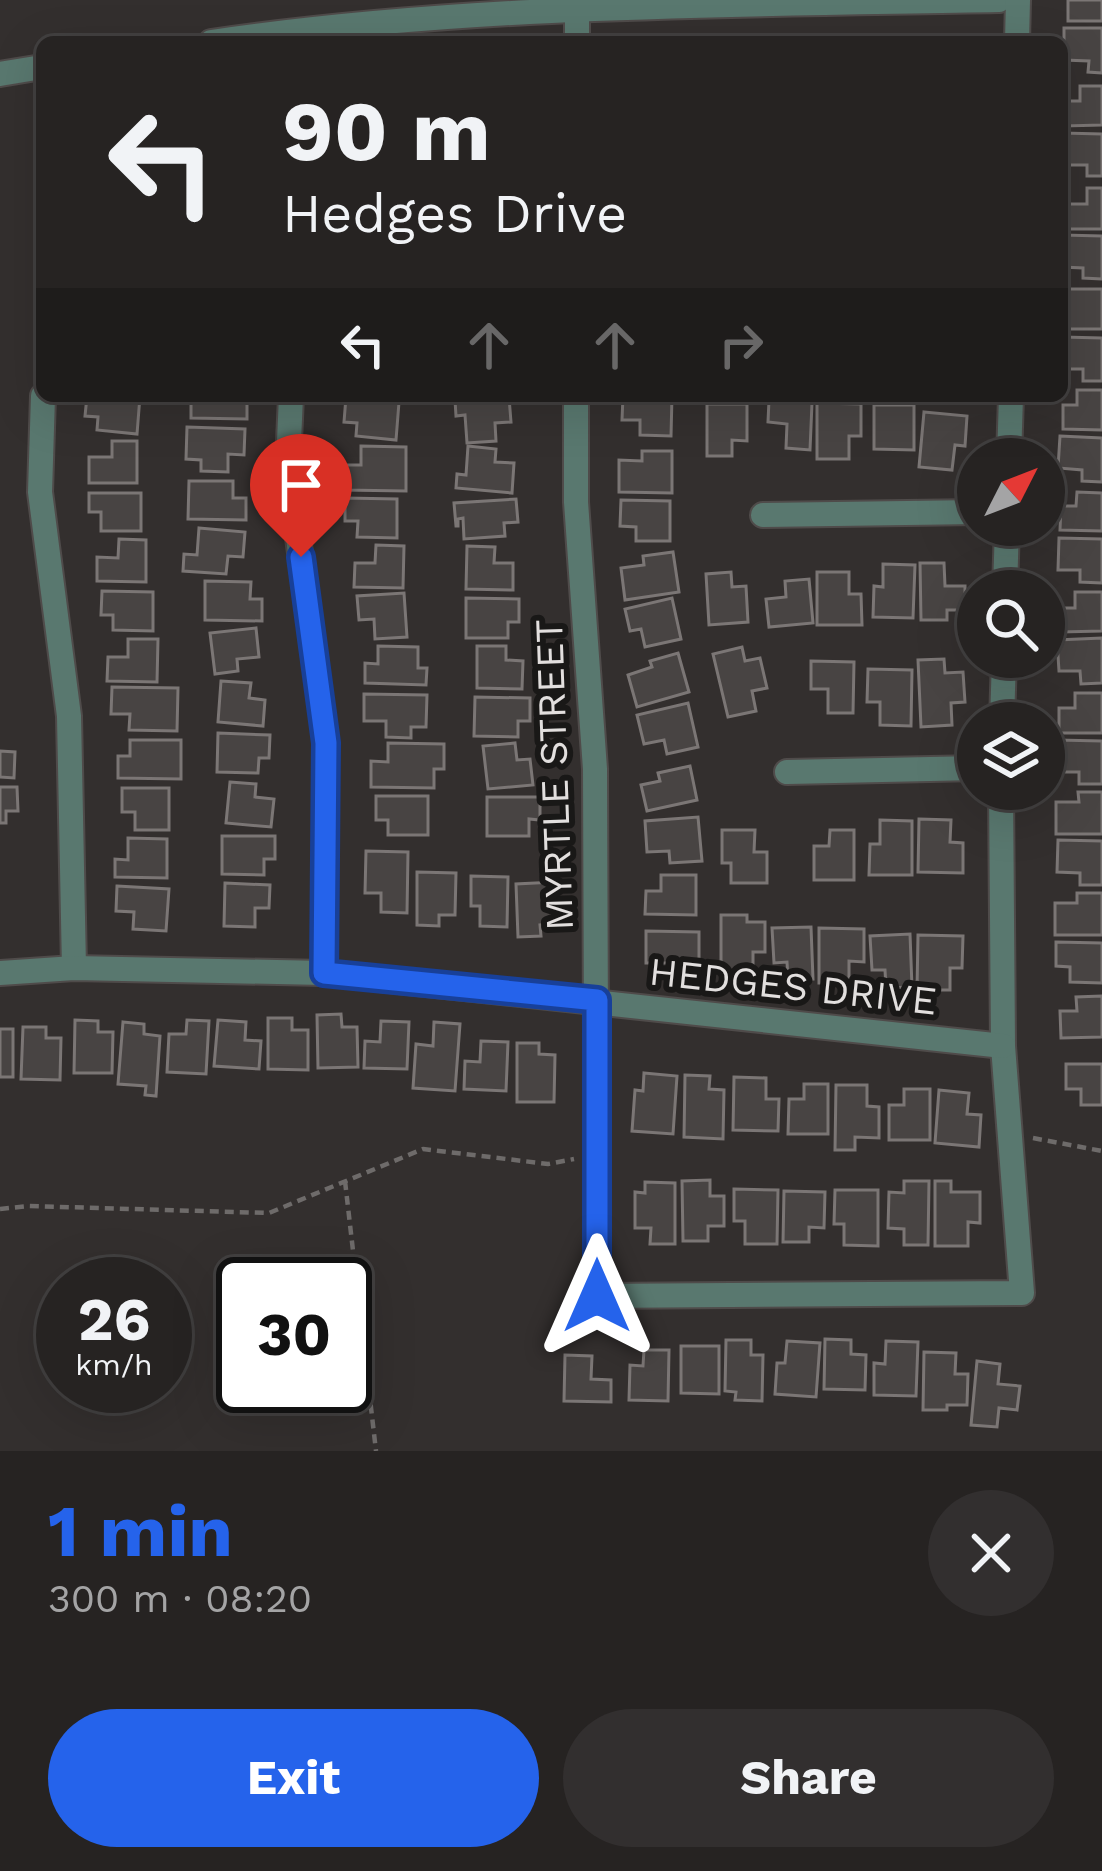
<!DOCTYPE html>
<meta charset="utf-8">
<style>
:root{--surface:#262322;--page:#322f2f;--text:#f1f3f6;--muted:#a4a4a5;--line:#424040;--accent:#2563eb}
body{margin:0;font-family:"Work Sans",sans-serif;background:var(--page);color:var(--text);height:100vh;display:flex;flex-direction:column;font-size:45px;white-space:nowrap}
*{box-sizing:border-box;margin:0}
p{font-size:39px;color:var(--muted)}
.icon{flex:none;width:66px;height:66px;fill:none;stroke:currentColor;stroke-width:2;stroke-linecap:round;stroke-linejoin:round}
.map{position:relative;height:1451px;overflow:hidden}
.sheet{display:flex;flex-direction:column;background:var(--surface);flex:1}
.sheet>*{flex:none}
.hud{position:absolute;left:36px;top:36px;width:1032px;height:366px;border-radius:18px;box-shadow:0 12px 48px #0002,0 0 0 3px var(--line);background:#262322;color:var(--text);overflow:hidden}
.needle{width:78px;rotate:48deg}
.fabs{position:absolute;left:957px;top:438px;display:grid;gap:24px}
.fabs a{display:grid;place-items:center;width:108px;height:108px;border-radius:50%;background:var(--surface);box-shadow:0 12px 48px #0002,0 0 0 3px var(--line);font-size:60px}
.speed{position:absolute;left:36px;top:1257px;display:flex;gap:24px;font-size:60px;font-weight:700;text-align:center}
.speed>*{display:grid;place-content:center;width:156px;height:156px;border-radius:50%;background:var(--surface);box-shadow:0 12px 48px #0002,0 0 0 3px var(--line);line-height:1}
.speed small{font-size:30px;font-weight:400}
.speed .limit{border:6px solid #111;border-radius:18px;background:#fff;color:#111}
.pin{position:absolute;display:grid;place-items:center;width:102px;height:102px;color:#fff;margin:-123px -51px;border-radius:50% 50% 50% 0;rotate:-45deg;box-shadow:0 0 12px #0007}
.pin .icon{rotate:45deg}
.me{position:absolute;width:132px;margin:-66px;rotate:0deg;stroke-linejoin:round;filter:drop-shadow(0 0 9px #0008)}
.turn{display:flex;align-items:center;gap:42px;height:252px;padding:0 48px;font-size:54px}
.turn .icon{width:156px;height:156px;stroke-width:2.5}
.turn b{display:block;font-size:84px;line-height:102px}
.lanes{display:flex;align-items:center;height:114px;padding:0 48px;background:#0003;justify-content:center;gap:60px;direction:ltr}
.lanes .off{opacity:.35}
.round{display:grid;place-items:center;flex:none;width:126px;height:126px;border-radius:63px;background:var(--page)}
.summary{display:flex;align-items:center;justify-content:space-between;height:204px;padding:0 48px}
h1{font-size:72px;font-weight:700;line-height:90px;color:var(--accent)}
.cta{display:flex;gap:24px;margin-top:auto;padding:24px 48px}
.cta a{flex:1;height:138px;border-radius:72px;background:var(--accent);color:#fff;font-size:48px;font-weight:700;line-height:138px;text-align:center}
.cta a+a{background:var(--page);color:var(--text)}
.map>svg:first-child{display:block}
.building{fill:#484443;stroke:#7b7675;stroke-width:3}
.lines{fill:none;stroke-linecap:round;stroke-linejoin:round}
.street-casing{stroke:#4f4b4a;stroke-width:28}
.path{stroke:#6e6b6a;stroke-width:4.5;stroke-dasharray:9 6;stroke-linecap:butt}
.street{stroke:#59786f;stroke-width:24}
.route-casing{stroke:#184099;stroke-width:30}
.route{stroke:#2563eb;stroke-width:21}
.labels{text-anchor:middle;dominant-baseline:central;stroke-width:12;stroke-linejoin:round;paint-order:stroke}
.street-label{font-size:39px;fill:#e2dfde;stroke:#191817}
</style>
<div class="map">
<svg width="1102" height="1451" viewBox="0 0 1102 1451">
<rect width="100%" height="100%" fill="#332f2e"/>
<g class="building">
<rect x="1068" y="0" width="34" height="21"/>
<path d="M 1064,28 L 1102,28 L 1102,73 L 1088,72 L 1089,61 L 1064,60 Z"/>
<path d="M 1080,86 L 1102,86 L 1102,125 L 1064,126 L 1064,101 L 1080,101 Z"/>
<path d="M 1062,133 L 1102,134 L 1102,176 L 1087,176 L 1087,165 L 1062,165 Z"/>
<path d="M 1087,188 L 1102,188 L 1102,229 L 1063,229 L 1063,204 L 1087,204 Z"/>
<path d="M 1062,235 L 1102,236 L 1102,279 L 1083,278 L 1083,268 L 1062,267 Z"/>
<rect x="1064" y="289" width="38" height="40"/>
<path d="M 1062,337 L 1102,338 L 1102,381 L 1083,381 L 1083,369 L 1062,369 Z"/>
<path d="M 1077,390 L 1102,390 L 1102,430 L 1063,429 L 1063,405 L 1077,405 Z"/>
<path d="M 87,396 L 140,396 L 137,434 L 97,430 L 98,417 L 85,416 Z"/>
<path d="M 191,396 L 247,397 L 247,419 L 191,418 Z"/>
<path d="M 623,396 L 672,396 L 671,436 L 640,435 L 640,420 L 622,420 Z"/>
<path d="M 346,397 L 399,402 L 396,440 L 356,436 L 357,423 L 344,422 Z"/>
<path d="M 509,397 L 511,422 L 495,423 L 496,441 L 467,443 L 465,415 L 456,416 L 455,400 Z"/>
<path d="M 769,400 L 812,403 L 810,450 L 786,448 L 787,424 L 768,422 Z"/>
<path d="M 817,403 L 861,404 L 861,436 L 849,436 L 849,459 L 817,459 Z"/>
<path d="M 707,404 L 747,404 L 747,441 L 732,440 L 732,456 L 707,456 Z"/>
<path d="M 874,405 L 914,405 L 914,450 L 874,449 Z"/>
<path d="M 924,412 L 967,416 L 965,446 L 955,445 L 952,470 L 919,467 Z"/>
<path d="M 187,427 L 245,429 L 244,455 L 228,454 L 228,472 L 201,471 L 201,460 L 186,459 Z"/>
<path d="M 1060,436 L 1102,438 L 1102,482 L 1082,481 L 1082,470 L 1058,468 Z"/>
<path d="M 112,441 L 137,441 L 137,483 L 89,483 L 89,457 L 112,457 Z"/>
<path d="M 361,446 L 406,447 L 406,491 L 343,490 L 344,465 L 361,465 Z"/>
<path d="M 468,446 L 496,449 L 495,462 L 514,463 L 512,493 L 456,488 L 457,474 L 466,475 Z"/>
<path d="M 642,451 L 672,451 L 672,493 L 619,492 L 619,460 L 642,461 Z"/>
<path d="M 189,481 L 233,481 L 233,498 L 246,498 L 246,520 L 188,519 Z"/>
<path d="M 1077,492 L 1102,493 L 1102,531 L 1060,530 L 1061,506 L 1076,506 Z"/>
<path d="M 89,493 L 141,493 L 141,531 L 101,531 L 101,512 L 89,512 Z"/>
<path d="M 345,498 L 397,499 L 397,538 L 357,537 L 358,521 L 345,521 Z"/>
<path d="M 516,499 L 518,522 L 504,523 L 505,536 L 464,539 L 463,518 L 458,519 L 458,526 L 456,526 L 454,503 Z"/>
<path d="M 621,500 L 670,501 L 670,541 L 636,541 L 636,527 L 620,526 Z"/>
<path d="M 199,528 L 245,532 L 243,557 L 228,556 L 226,574 L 183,571 L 184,554 L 197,555 Z"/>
<path d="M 1059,538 L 1102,539 L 1102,583 L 1080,582 L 1080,570 L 1058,570 Z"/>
<path d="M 119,539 L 146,540 L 146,582 L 97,581 L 97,557 L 118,558 Z"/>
<path d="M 376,545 L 404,546 L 403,588 L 354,587 L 355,563 L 375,563 Z"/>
<path d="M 467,546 L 495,547 L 494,563 L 513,563 L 513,590 L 466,589 Z"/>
<path d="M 673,552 L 679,592 L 625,600 L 621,568 L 644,565 L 643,556 Z"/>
<path d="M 920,563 L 944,563 L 945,586 L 965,586 L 965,610 L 947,610 L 947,620 L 921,620 Z"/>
<path d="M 883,564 L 915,565 L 913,618 L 873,617 L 874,586 L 883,587 Z"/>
<path d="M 731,572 L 732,587 L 746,586 L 748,622 L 709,625 L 706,574 Z"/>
<path d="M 817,572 L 849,572 L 849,594 L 861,594 L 862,625 L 817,625 Z"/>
<path d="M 809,579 L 813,623 L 769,627 L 766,599 L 786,597 L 785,581 Z"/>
<path d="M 205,581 L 251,582 L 250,599 L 262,599 L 262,621 L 205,620 Z"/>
<path d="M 102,591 L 153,592 L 153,631 L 113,630 L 113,615 L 101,615 Z"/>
<path d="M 1075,592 L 1102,592 L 1102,631 L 1061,632 L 1061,608 L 1075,608 Z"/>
<path d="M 404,593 L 407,637 L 375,639 L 374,619 L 359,620 L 357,596 Z"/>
<path d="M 466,598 L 519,599 L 519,622 L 508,622 L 508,638 L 466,638 Z"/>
<path d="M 672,598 L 681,639 L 645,647 L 641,629 L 630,631 L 625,609 Z"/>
<path d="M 256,628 L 259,657 L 237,659 L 238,671 L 215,674 L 210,633 Z"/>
<path d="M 1102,638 L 1102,683 L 1081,684 L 1080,671 L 1059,671 L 1057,640 Z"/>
<path d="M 128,639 L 158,639 L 157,682 L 107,681 L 108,657 L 128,657 Z"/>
<path d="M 378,646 L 418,647 L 418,668 L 427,668 L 426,685 L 365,683 L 365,663 L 378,664 Z"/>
<path d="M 477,646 L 506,646 L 506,660 L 523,661 L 522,689 L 477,688 Z"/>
<path d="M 742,647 L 745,661 L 760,658 L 767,688 L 752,691 L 756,711 L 728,717 L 713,654 Z"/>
<path d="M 678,653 L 689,692 L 637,707 L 628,675 L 652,667 L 650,661 Z"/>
<path d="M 944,659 L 945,673 L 963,672 L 965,702 L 951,703 L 952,725 L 921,727 L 918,660 Z"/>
<path d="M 811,661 L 854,662 L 853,713 L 828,713 L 828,689 L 811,689 Z"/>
<path d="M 868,669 L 912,670 L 911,726 L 880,725 L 880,702 L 867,702 Z"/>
<path d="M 221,681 L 251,683 L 249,698 L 265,700 L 263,726 L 218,722 Z"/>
<path d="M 112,687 L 178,688 L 177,731 L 129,730 L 130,714 L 111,714 Z"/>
<path d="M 1075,693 L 1102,693 L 1102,733 L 1059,733 L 1059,708 L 1075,708 Z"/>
<path d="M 364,694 L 427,695 L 426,727 L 411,727 L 411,738 L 386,737 L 386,721 L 364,721 Z"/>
<path d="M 475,697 L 530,698 L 530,721 L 518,721 L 518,737 L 474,736 Z"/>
<path d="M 688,703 L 698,747 L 667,754 L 664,740 L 644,744 L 637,715 Z"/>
<path d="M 218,733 L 270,735 L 269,758 L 259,758 L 258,773 L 217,772 Z"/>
<path d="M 130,740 L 181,740 L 181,779 L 118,778 L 118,756 L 130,756 Z"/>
<path d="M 1057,740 L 1102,741 L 1102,784 L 1079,784 L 1079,772 L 1056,772 Z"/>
<path d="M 388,743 L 444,744 L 444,769 L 434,769 L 434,788 L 371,787 L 371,761 L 388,762 Z"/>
<path d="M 515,743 L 517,760 L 530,759 L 533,785 L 488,789 L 483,746 Z"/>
<path d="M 0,751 L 15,752 L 14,778 L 0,777 Z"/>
<path d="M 690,766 L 697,800 L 647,811 L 641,785 L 660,781 L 658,773 Z"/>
<path d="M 230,782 L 256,784 L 255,797 L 274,799 L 271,827 L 226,823 Z"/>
<path d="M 0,787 L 17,787 L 18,811 L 6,811 L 6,823 L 0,823 Z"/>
<path d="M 122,788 L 169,788 L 169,830 L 135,830 L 135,812 L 122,812 Z"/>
<path d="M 1078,792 L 1102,792 L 1102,834 L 1056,834 L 1056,802 L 1079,802 Z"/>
<path d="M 376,796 L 428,796 L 428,835 L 388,835 L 388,820 L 376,820 Z"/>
<path d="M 487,797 L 540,797 L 540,820 L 529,819 L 529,836 L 487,836 Z"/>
<path d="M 698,817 L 702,861 L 670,863 L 669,851 L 647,852 L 645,821 Z"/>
<path d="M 919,819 L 951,820 L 950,842 L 963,843 L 963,873 L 918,872 Z"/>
<path d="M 880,820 L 912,821 L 912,875 L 869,875 L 870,844 L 880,844 Z"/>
<path d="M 722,830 L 755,830 L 754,852 L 767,852 L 767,883 L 731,883 L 731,863 L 722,863 Z"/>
<path d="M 830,830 L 854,830 L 854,880 L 814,880 L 814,846 L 829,846 Z"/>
<path d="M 222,836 L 275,836 L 275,859 L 264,859 L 264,875 L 222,874 Z"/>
<path d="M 128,838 L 167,839 L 167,878 L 115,877 L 115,859 L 128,860 Z"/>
<path d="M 1058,840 L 1102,841 L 1102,885 L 1080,885 L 1080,873 L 1057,872 Z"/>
<path d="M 366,851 L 408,852 L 407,913 L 381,912 L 381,893 L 365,893 Z"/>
<path d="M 417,872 L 456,873 L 455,915 L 439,915 L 439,926 L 417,925 Z"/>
<path d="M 661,875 L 696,875 L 696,915 L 645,914 L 646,891 L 661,891 Z"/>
<path d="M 471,876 L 508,877 L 507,927 L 480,926 L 480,906 L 471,906 Z"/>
<path d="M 555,882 L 557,924 L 540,925 L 541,936 L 518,937 L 516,884 Z"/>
<path d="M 225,883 L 270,885 L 269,908 L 255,908 L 255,927 L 224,926 Z"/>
<path d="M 117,886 L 169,889 L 166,931 L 133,929 L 134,912 L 116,911 Z"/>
<path d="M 1077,893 L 1102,893 L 1102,935 L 1055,935 L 1055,903 L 1077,903 Z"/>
<path d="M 721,915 L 747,915 L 747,922 L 765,922 L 765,952 L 753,952 L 753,975 L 721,975 Z"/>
<path d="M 811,927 L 813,979 L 788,980 L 787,962 L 774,963 L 772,928 Z"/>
<path d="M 819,928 L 864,929 L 864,962 L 849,961 L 849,983 L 819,983 Z"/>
<path d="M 646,931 L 699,932 L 699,975 L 668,975 L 668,963 L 646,963 Z"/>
<path d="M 910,934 L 912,987 L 886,988 L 885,970 L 872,970 L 870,936 Z"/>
<path d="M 918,935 L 963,936 L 962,968 L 950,968 L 950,990 L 917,990 Z"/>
<path d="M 1056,942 L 1102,943 L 1102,983 L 1070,982 L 1070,967 L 1056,966 Z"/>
<path d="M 1102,996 L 1102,1037 L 1061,1038 L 1060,1011 L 1077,1011 L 1076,997 Z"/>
<path d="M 341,1014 L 342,1027 L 357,1027 L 358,1067 L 318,1068 L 317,1015 Z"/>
<path d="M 268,1018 L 292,1018 L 292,1030 L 308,1030 L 308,1070 L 268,1069 Z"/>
<path d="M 75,1020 L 98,1021 L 98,1032 L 113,1032 L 112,1073 L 74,1073 Z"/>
<path d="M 187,1020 L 209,1021 L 206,1074 L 167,1072 L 169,1034 L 186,1034 Z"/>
<path d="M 218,1020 L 246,1022 L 245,1040 L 261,1041 L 259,1069 L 214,1066 Z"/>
<path d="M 381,1021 L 409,1022 L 407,1069 L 364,1068 L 365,1041 L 380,1042 Z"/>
<path d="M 123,1022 L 144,1024 L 144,1034 L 160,1036 L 156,1096 L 145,1095 L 146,1086 L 118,1084 Z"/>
<path d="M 434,1022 L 460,1024 L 455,1091 L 413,1088 L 416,1044 L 433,1046 Z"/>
<path d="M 23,1027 L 46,1027 L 46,1038 L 61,1038 L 60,1080 L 21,1079 Z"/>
<rect x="0" y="1029" width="13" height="48"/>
<path d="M 481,1041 L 508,1042 L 506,1091 L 464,1089 L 465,1061 L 480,1062 Z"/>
<path d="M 517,1043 L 539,1043 L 539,1054 L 555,1055 L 554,1102 L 517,1102 Z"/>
<path d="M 1066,1064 L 1102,1064 L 1102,1105 L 1081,1105 L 1081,1089 L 1066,1089 Z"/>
<path d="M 644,1073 L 677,1076 L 673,1134 L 632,1131 L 635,1090 L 643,1091 Z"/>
<path d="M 685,1075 L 710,1076 L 709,1089 L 724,1090 L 723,1139 L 684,1137 Z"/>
<path d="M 734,1077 L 766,1078 L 766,1099 L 779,1099 L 778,1131 L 733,1130 Z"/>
<path d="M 804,1084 L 828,1084 L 828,1134 L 788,1134 L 789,1099 L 804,1099 Z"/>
<path d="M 836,1085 L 867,1085 L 867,1106 L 879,1107 L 879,1138 L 855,1137 L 855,1150 L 835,1150 Z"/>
<path d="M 904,1089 L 930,1089 L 930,1140 L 889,1140 L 889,1105 L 904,1105 Z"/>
<path d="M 939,1090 L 969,1093 L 967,1114 L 981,1115 L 979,1147 L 935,1143 Z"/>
<path d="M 710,1180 L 710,1196 L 724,1196 L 724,1226 L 708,1226 L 708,1241 L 683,1241 L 682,1181 Z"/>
<path d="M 904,1181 L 929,1181 L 928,1245 L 904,1245 L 904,1229 L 888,1228 L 889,1192 L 904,1193 Z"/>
<path d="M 935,1181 L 951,1181 L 951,1192 L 980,1192 L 980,1223 L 968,1222 L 968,1246 L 935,1246 Z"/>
<path d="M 645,1182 L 675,1183 L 675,1244 L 650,1244 L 651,1228 L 635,1228 L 635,1192 L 645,1193 Z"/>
<path d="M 734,1189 L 778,1190 L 777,1244 L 745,1244 L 745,1221 L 734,1221 Z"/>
<path d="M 835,1190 L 878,1190 L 878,1246 L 844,1245 L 844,1224 L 834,1224 Z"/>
<path d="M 784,1191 L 825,1192 L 824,1228 L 809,1227 L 809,1242 L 783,1242 Z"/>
<path d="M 825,1339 L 851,1340 L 851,1354 L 866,1355 L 865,1390 L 824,1389 Z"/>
<path d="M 726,1340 L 751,1340 L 751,1355 L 763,1355 L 762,1401 L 735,1400 L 736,1392 L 725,1391 Z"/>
<path d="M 787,1341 L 820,1343 L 816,1397 L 775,1394 L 777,1363 L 785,1363 Z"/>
<path d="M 886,1341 L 918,1342 L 916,1396 L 874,1395 L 874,1363 L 885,1364 Z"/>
<path d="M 681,1346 L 719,1346 L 719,1394 L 681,1393 Z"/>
<path d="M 644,1350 L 669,1350 L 668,1401 L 629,1400 L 630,1365 L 643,1366 Z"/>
<path d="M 924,1352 L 956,1353 L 955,1374 L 968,1374 L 967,1405 L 947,1405 L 947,1410 L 923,1410 Z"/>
<path d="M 565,1355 L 592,1356 L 591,1379 L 611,1380 L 611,1402 L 564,1401 Z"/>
<path d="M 977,1361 L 1000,1364 L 998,1384 L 1020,1386 L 1017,1410 L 999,1408 L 997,1427 L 971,1425 Z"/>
</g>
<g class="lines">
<defs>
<g id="street">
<path d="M 211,42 C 472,4 736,5 999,0"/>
<path d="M 577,42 L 577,0"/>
<path d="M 1017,42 L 1018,0"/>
<path d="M 0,74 L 42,67"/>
<path d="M 43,396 L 40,492 L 69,716 L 74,968"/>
<path d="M 291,396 L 288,464 L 326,744 L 324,973"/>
<path d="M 576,396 L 576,502 L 595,769 L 597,1296 L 1022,1293 L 1003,1046 L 1001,789"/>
<path d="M 1009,459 L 1011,396"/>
<path d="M 763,515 L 978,512"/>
<path d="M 1005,591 L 1007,525"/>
<path d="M 1002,723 L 1004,657"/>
<path d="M 787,772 L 978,768"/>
<path d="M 0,973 L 74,968 L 324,973 L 1003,1046"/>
</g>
</defs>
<use href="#street" class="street-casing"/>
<g class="path">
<path d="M 1033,1138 L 1102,1151"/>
<path d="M 345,1181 L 376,1451"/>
<path d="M 0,1209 L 29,1206 L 269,1213 L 423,1149 L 548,1164 L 574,1159"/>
</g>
<use href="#street" class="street"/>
</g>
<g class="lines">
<defs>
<path id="route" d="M 301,557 L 326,743 L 324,973 L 597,1000 L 597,1296"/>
</defs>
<use href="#route" class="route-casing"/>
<use href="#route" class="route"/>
</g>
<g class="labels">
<g class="street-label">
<text transform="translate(554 775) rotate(-92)">MYRTLE STREET</text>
<text transform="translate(793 986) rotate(6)">HEDGES DRIVE</text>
</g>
</g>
</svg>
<div class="fabs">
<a><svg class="needle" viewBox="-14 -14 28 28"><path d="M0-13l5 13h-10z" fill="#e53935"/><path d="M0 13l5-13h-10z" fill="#a4a4a5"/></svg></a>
<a><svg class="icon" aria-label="search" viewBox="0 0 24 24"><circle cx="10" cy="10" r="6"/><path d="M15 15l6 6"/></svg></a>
<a><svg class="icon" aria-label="layers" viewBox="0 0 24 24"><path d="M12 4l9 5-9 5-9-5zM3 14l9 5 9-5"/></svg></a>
</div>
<div class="speed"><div>26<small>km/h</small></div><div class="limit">30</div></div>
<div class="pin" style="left:301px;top:557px;background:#d93025"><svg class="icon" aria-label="arrive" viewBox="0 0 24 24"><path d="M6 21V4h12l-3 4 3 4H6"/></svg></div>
<svg class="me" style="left:597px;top:1296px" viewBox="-20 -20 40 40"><path d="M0-17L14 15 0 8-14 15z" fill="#2563eb" stroke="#fff" stroke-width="4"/></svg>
<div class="hud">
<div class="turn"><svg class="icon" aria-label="left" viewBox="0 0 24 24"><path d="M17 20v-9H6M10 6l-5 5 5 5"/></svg><div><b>90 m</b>Hedges Drive</div></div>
<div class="lanes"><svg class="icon" aria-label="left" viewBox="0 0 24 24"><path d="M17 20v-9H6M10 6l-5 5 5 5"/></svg><svg class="icon off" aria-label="ahead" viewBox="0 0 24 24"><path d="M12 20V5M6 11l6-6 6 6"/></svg><svg class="icon off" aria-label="ahead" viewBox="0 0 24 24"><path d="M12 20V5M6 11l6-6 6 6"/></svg><svg class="icon off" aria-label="right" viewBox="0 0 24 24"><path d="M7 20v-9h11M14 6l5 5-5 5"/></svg></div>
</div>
</div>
<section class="sheet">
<div class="summary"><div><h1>1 min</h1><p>300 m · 08:20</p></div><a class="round"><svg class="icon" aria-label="close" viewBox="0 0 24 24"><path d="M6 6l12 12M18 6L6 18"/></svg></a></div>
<div class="cta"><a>Exit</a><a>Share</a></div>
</section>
